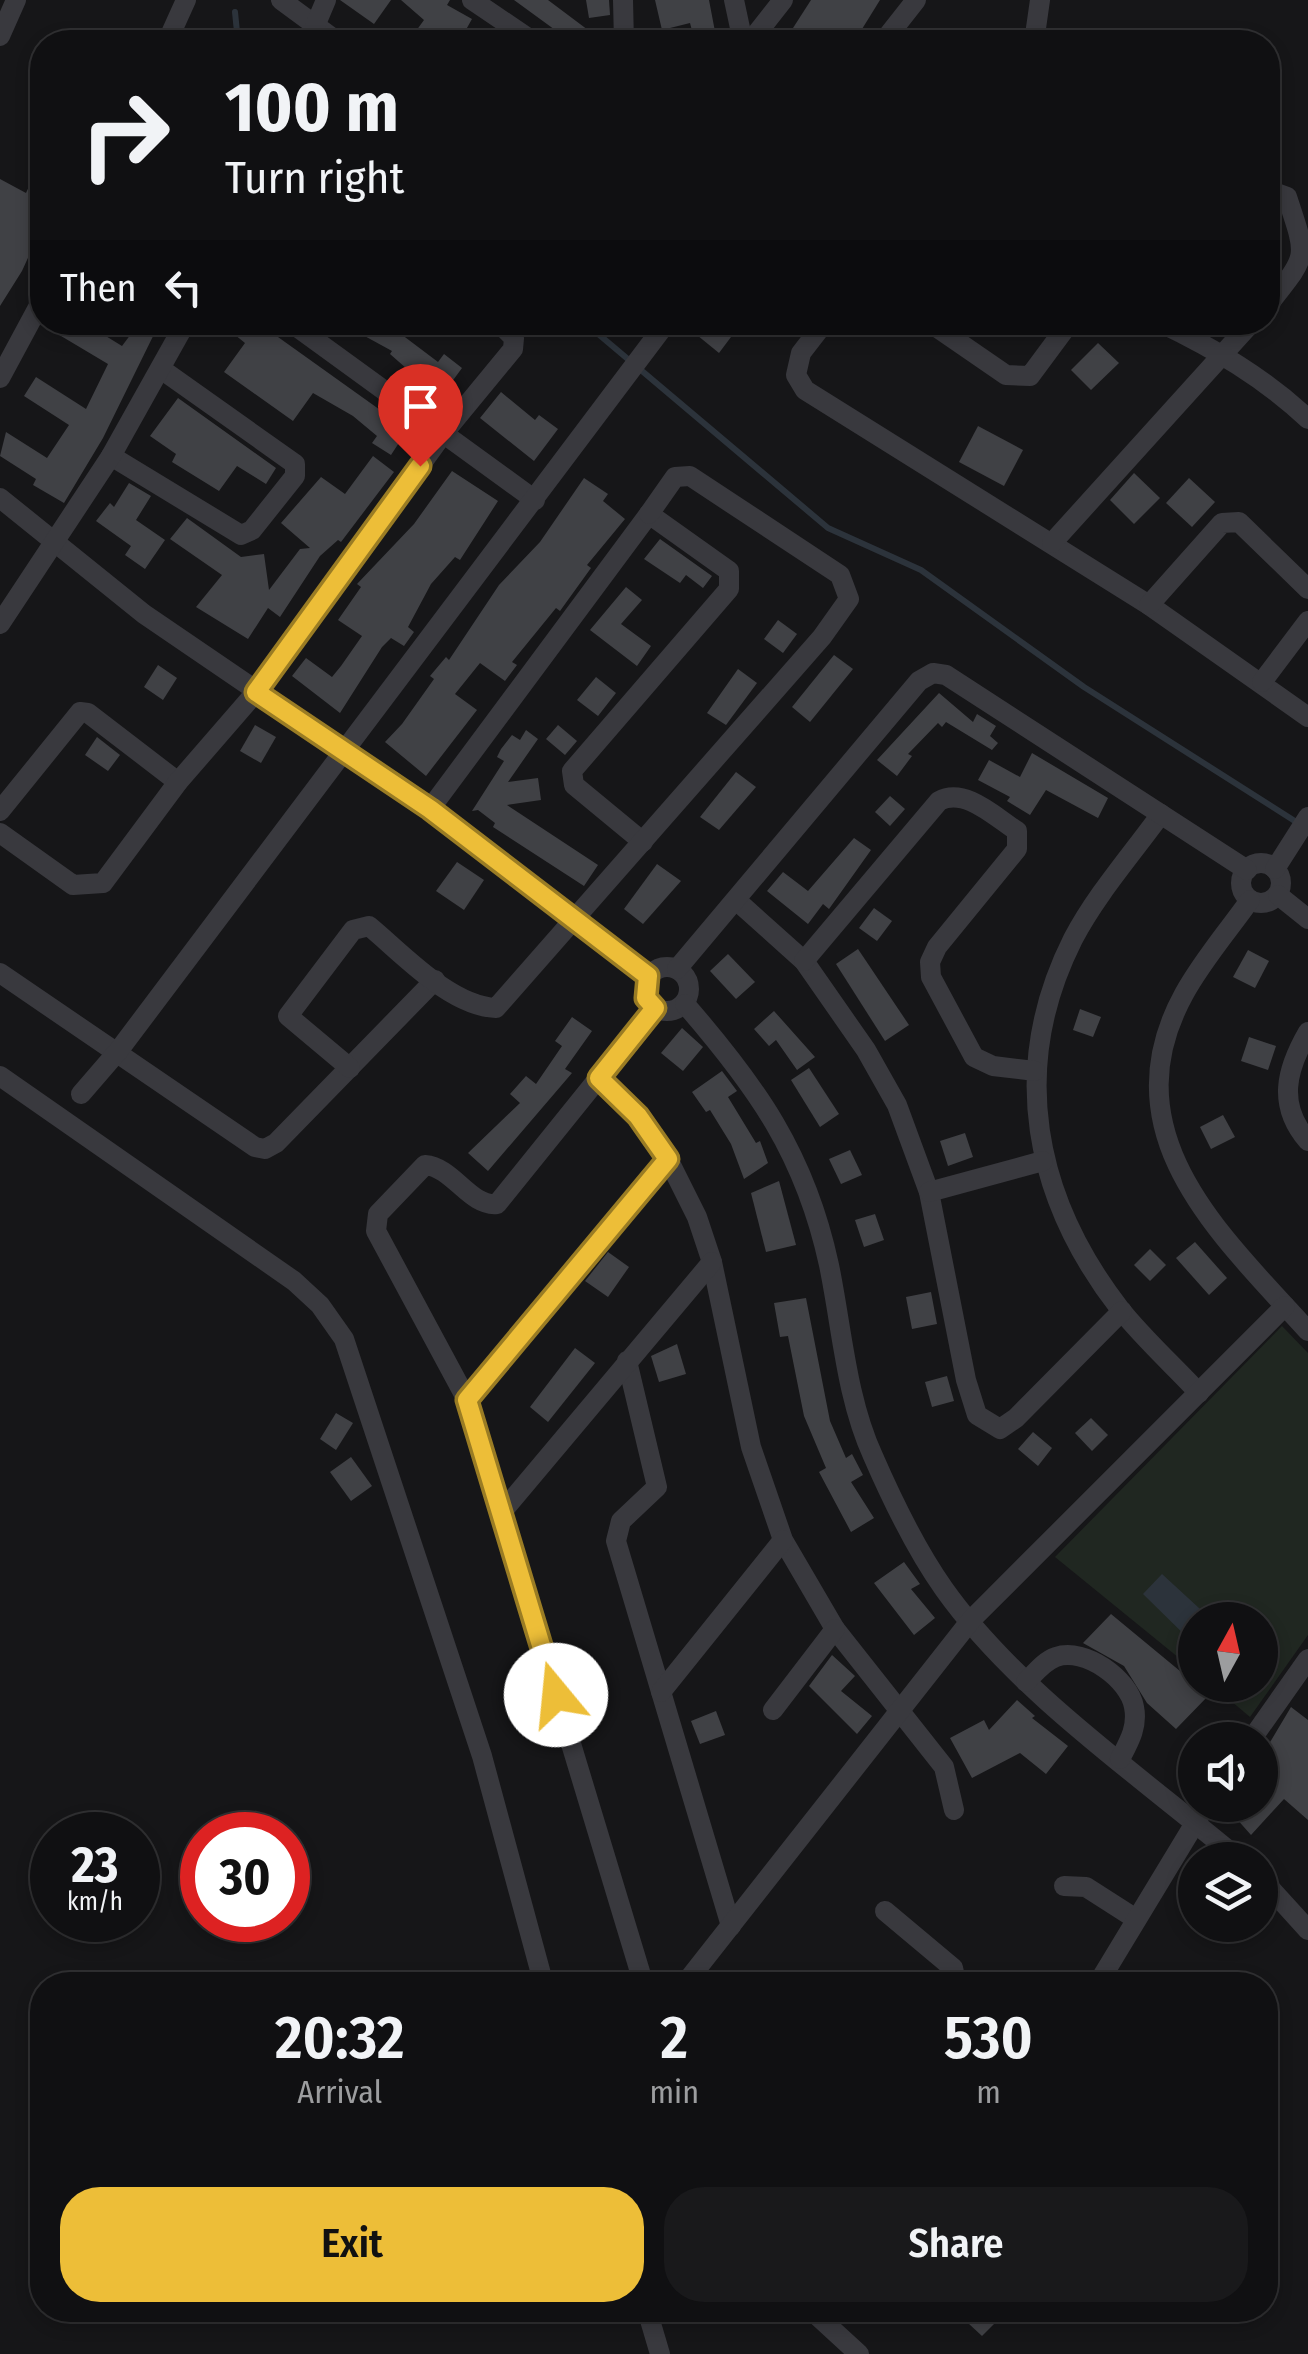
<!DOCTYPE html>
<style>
:root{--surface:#101012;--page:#19191b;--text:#f1f3f6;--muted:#9c9d9f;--line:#303032;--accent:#edbe38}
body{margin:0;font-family:"Fira Sans Condensed",sans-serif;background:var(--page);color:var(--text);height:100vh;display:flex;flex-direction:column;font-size:38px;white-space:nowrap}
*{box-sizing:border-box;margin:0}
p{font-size:32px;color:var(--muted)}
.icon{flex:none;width:55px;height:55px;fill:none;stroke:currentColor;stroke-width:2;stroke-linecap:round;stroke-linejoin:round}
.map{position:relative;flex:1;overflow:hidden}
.sheet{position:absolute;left:30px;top:1972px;width:1248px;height:350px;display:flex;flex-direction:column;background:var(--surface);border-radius:40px;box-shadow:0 5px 15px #0003,0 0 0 2px var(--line)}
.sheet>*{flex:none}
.guide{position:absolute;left:30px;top:30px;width:1250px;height:305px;border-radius:40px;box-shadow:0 5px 15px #0003,0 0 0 2px var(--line);background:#101012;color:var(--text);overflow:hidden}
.needle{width:65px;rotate:8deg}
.tools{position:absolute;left:1178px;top:1602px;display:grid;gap:20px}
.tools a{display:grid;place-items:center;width:100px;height:100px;border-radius:50%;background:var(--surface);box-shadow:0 5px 15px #0003,0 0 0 2px var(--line);font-size:50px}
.speed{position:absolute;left:30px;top:1812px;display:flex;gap:20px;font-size:50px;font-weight:700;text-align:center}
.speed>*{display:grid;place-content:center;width:130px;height:130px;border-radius:50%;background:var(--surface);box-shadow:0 5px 15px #0003,0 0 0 2px var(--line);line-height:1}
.speed small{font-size:25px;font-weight:400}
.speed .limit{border:15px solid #d22;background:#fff;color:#111}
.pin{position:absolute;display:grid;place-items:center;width:85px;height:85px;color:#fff;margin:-102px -42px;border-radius:50% 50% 50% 0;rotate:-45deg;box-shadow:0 0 10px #0007}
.pin .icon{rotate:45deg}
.me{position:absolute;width:110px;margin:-55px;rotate:343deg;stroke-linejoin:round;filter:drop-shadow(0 0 8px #0008)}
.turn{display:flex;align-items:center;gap:35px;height:210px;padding:0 30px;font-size:45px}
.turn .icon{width:130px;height:130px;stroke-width:2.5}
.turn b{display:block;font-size:70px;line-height:85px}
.then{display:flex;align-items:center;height:95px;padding:0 30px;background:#0003;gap:20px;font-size:38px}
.eta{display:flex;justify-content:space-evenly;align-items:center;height:170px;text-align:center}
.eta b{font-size:60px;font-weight:600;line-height:70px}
.cta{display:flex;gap:20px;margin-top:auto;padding:20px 30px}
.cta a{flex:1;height:115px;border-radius:40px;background:var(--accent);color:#111;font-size:40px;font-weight:600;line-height:115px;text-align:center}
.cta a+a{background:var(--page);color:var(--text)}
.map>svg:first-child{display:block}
.green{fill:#202721}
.water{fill:#2c333b}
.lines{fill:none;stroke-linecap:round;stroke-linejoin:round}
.stream{stroke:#2c333b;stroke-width:6}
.building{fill:#404145}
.street{stroke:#39393e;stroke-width:20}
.route-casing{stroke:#9a7c24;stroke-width:25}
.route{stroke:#edbe38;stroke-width:18}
</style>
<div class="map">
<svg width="1308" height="2354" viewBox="0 0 1308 2354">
<rect width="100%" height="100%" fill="#161618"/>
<path class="green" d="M 1282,1326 L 1308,1353 L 1308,1635 L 1250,1717 L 1212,1685 L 1260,1685 L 1260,1620 L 1195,1620 L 1195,1671 L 1055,1557 Z"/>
<path class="water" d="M 1162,1574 L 1212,1620 L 1195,1620 L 1195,1645 L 1143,1594 Z"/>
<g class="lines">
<g class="stream">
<path d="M 235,12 L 238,42"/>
<path d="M 584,322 L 828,528 L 921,570 L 1084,687 L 1301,825"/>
</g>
</g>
<g class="building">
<path d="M 340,0 L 391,0 L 374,24 Z"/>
<path d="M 401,0 L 450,0 L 447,5 L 472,19 L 459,42 L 443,35 L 438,42 L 408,42 L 424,20 Z"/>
<path d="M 514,0 L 548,0 L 604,42 L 556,42 L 562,35 Z"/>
<path d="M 586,0 L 609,0 L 610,15 L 589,18 Z"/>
<path d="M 655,0 L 709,0 L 717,42 L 695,42 L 690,23 L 662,30 Z"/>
<path d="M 811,0 L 880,0 L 854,42 L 784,42 Z"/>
<path d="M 42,158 L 42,227 L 22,271 L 0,306 L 0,179 L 26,193 Z"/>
<path d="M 62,322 L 83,322 L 122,346 L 140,322 L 160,322 L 103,438 L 64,503 L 33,485 L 36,479 L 0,456 L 6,432 L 47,458 L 69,425 L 24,396 L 36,377 L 86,409 L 108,364 L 56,333 Z"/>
<path d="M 219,322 L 257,322 L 390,417 L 392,413 L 410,426 L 391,455 L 372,443 L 377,436 L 353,416 L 313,393 L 293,421 L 224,372 L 245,343 Z"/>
<path d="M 339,322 L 385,322 L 438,362 L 444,354 L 462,368 L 440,398 L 390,354 L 392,351 Z"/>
<path d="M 681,322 L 719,322 L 734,333 L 719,353 Z"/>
<path d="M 1098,343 L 1119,363 L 1091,390 L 1071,370 Z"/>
<path d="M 501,392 L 535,420 L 539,415 L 558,429 L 534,461 L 480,418 Z"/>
<path d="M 178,398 L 276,468 L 266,484 L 237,466 L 219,491 L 172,462 L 176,454 L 150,436 Z"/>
<path d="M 978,426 L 1023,450 L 1004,486 L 959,462 Z"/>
<path d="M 373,456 L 394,472 L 341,542 L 338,540 L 320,556 L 280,617 L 268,608 L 248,639 L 196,607 L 222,575 L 170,539 L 187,518 L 241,557 L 264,554 L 269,590 L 300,549 L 310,548 L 281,523 L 321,477 L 345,494 Z"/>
<path d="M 452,471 L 498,501 L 460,560 L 455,557 L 431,584 L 408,627 L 414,632 L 404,646 L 391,638 L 382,647 L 340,713 L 292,676 L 306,658 L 332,677 L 341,666 L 362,636 L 338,620 L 361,587 L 357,584 L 414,524 Z"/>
<path d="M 1134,473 L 1160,498 L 1134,524 L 1110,500 Z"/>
<path d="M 584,478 L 608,494 L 603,501 L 625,519 L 587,565 L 591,568 L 560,611 L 556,608 L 512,662 L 517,665 L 505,681 L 480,663 L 455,694 L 477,710 L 426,776 L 385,742 L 402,724 L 434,679 L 430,676 L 446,657 L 449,660 L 499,585 L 540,542 Z"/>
<path d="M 1189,478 L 1215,502 L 1192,527 L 1166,503 Z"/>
<path d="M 129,483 L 151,496 L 136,520 L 165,540 L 145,569 L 125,555 L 131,546 L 96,521 L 110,503 L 114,507 Z"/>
<path d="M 660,539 L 712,576 L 703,588 L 686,575 L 680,583 L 644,559 Z"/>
<path d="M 626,587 L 642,600 L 621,624 L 651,646 L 637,666 L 590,630 Z"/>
<path d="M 778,620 L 797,634 L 783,653 L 764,639 Z"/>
<path d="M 834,655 L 853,669 L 810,722 L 792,707 Z"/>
<path d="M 158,665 L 177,678 L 163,700 L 144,687 Z"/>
<path d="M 738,669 L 757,683 L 726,725 L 707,713 Z"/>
<path d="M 596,677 L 616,693 L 598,716 L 577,700 Z"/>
<path d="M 939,693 L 973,722 L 977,714 L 996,726 L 990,736 L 998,743 L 992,750 L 946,722 L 942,727 L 938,723 L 908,754 L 912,756 L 897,776 L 877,760 Z"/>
<path d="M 255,725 L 276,737 L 261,763 L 240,751 Z"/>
<path d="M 558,725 L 577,741 L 565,755 L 546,739 Z"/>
<path d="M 526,730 L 538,739 L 508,782 L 538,778 L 541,800 L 507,805 L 598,865 L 584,886 L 493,827 L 495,823 L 478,810 L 472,811 L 504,761 L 497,757 L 501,749 L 512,735 L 520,740 Z"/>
<path d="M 97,737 L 120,755 L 108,771 L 85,755 Z"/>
<path d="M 1032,753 L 1108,798 L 1098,818 L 1046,790 L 1030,815 L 1007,801 L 1010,797 L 978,780 L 989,760 L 1020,777 Z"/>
<path d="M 736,772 L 756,787 L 719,830 L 700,817 Z"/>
<path d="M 890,796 L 905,809 L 890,826 L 875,812 Z"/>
<path d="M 854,838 L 871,850 L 829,909 L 823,904 L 808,924 L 767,891 L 783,872 L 808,891 Z"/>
<path d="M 457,862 L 484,880 L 464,910 L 436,891 Z"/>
<path d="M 657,864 L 681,881 L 643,924 L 624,909 Z"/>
<path d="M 874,908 L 892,921 L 877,941 L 859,928 Z"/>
<path d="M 858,949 L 909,1025 L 885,1041 L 836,964 Z"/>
<path d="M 1248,950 L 1269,961 L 1255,988 L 1233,977 Z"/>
<path d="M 728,954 L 755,982 L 736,999 L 710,971 Z"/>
<path d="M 1080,1009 L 1101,1017 L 1093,1037 L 1073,1030 Z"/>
<path d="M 774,1011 L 815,1057 L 797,1070 L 776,1040 L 769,1046 L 754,1029 Z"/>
<path d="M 572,1017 L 592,1031 L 565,1069 L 572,1073 L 488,1171 L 468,1153 L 520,1103 L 510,1094 L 526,1076 L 536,1084 L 562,1046 L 555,1041 Z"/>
<path d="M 682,1028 L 703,1047 L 683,1071 L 661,1053 Z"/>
<path d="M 1249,1037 L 1276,1046 L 1268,1070 L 1241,1061 Z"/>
<path d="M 809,1068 L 839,1114 L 820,1127 L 791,1080 Z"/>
<path d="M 722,1071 L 737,1091 L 728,1097 L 756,1143 L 760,1141 L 768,1163 L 744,1179 L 731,1144 L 710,1110 L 706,1112 L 692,1092 Z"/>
<path d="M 1223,1115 L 1235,1137 L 1211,1149 L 1200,1127 Z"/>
<path d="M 965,1133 L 973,1157 L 948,1166 L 940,1141 Z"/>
<path d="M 850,1150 L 862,1175 L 841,1184 L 829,1159 Z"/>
<path d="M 779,1181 L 796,1245 L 766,1252 L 751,1193 Z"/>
<path d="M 875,1214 L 884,1240 L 864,1247 L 855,1220 Z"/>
<path d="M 1195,1242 L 1227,1278 L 1209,1295 L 1176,1258 Z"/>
<path d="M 1150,1249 L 1166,1265 L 1150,1281 L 1134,1265 Z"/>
<path d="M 608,1252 L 629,1267 L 608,1297 L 585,1281 Z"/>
<path d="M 931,1292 L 937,1324 L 912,1329 L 906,1297 Z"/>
<path d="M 806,1298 L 830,1421 L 846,1458 L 852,1454 L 863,1475 L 851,1482 L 874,1518 L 851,1532 L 819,1472 L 826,1468 L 804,1416 L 788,1336 L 780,1337 L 774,1303 Z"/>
<path d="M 677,1344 L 686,1374 L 659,1382 L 651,1356 Z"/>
<path d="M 575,1348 L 595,1363 L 548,1422 L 530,1407 Z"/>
<path d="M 947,1376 L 954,1401 L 932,1407 L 925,1382 Z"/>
<path d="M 336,1413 L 353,1423 L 336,1450 L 320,1439 Z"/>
<path d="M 1091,1418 L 1108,1435 L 1092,1451 L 1075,1433 Z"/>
<path d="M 1033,1432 L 1052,1448 L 1038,1466 L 1018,1449 Z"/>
<path d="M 351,1457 L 372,1486 L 351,1501 L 330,1472 Z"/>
<path d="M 904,1562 L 920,1584 L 911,1589 L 935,1618 L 914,1635 L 874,1583 Z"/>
<path d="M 1111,1614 L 1209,1695 L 1176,1729 L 1147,1703 L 1124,1666 L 1083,1643 Z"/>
<path d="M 832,1655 L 855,1676 L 841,1691 L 872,1716 L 857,1734 L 809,1686 Z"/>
<path d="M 1017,1700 L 1035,1716 L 1032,1718 L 1068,1746 L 1046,1774 L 1020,1753 L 972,1778 L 950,1738 L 984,1720 L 989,1730 Z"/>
<path d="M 1291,1707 L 1308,1720 L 1308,1820 L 1284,1799 L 1251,1835 L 1235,1817 L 1245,1805 L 1260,1805 L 1260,1787 L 1274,1771 L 1260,1759 Z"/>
<path d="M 716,1711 L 725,1735 L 700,1744 L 691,1721 Z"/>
<path d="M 954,2310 L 981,2310 L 995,2323 L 982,2336 Z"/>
</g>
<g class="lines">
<g class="street">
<path d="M 281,0 L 338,42"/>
<path d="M 472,0 L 534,42"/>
<path d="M 623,0 L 624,42"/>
<path d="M 734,0 L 743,42"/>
<path d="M 315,26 L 326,0"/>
<path d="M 0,36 L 16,0"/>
<path d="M 167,42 L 186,0"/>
<path d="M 750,42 L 783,0"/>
<path d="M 883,42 L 916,0"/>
<path d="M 1034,42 L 1040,0"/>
<path d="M 1268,190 L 1287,197 C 1308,260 1308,254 1268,305"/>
<path d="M 290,322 L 535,500"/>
<path d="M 825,322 L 801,353 L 796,375 L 805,390 L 1149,605 L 1308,717"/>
<path d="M 929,322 L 1006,375 L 1030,376 L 1070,322"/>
<path d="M 1159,322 C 1215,349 1263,377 1308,419"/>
<path d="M 0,378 L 42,300"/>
<path d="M 111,456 L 241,535 L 252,530 L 295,476 L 295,464 L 161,369"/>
<path d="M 0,498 L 144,614 L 430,809 L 648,976"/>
<path d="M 1052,543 L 1252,322"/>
<path d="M 1149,605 L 1222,523 L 1239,522 L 1308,589"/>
<path d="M 0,624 L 111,456 L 186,322"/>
<path d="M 1262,682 L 1308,621"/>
<path d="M 430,809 L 649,514 L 729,571 L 729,589 L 572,771 L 574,785 L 643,842"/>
<path d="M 0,811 L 80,712 L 88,713 L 178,782"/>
<path d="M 1161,814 C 1132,854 1096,895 1073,939 C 1008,1068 1034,1198 1120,1309 C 1144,1339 1173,1365 1199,1393"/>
<path d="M 0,833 L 73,885 L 103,883 L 178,782 L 256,692 L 443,434 L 513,349 L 514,338 L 498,322"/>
<circle cx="1261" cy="883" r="20"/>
<path d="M 1275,869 L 1308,817"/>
<path d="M 1278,895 L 1308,919"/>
<path d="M 736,900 L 804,961 L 866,1050 L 897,1105 L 929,1192 L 966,1380 L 977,1415 L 1000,1429 L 1016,1418 L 1122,1311"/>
<path d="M 1250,900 C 1228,931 1202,961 1184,994 C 1107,1134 1222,1236 1308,1331"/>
<path d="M 804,961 L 939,801 C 965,787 995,817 1017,831 L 1017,849 L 937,947 L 930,962 L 931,977 L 974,1057 L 993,1066 L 1035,1071"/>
<circle cx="667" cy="989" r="22"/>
<path d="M 677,969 L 919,681 L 933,673 L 946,675 L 1247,870"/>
<path d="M 0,973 L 255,1147 L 265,1149 L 276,1143 L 435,980"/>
<path d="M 685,1004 C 757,1087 805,1154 829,1265 C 842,1328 846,1397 873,1456 C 893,1502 915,1548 944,1589 C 1017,1692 1143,1778 1240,1860"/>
<path d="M 1308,1032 C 1286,1070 1277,1105 1308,1141"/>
<path d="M 350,1068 L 288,1016 L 353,930 L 369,926 C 403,954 450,1006 496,1008 L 822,637 L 849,599 L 840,575 L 690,476 L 675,477 L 649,514"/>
<path d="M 0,1076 L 294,1281 L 320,1305 L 344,1339 L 482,1756 L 544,1985"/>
<path d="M 599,1078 L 638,1117 L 668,1159 L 697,1217 L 712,1262 L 751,1447 L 783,1540 L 835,1629 L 944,1767 L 954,1810"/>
<path d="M 81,1094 L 119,1050 L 667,322"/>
<path d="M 929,1192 L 1043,1161"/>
<path d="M 627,1361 L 657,1487 L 621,1521 L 616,1541 L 731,1926"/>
<path d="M 467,1400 L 668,1159"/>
<path d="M 501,1513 L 712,1262"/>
<path d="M 1026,1682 C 1035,1673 1044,1661 1056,1657 C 1085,1647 1129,1679 1134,1707 C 1138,1727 1129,1742 1120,1759"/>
<path d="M 661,1692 L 783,1540"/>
<path d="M 773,1710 L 835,1629"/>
<path d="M 1251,1740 L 1308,1659"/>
<path d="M 1260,1877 L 1308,1930"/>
<path d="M 1064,1886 L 1086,1887 L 1136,1919"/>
<path d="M 885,1911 L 953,1968 L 957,1985"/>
<path d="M 644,1985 L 467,1400 L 376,1231 L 378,1214 L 425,1165 C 453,1167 470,1207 497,1204 L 655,1008"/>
<path d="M 684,1985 L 971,1620 L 1285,1306"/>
<path d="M 1097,1985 L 1206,1805"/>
<path d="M 647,2310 L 660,2354"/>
<path d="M 811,2310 L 859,2354"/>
</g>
</g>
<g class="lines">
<defs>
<path id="route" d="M 420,466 L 256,692 L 430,809 L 648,976 L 646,998 L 655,1008 L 599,1078 L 638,1116 L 668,1159 L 467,1400 L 556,1695"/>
</defs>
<use href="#route" class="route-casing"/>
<use href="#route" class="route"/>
</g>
</svg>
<div class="tools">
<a><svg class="needle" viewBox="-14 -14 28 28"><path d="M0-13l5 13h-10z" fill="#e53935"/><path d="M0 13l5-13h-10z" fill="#9c9d9f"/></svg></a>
<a><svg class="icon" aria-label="sound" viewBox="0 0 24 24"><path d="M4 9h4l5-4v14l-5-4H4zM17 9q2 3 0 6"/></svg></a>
<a><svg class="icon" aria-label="layers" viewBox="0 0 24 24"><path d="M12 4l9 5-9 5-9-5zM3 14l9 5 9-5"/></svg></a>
</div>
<div class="speed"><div>23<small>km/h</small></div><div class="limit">30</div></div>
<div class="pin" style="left:420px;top:466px;background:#d93025"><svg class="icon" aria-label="arrive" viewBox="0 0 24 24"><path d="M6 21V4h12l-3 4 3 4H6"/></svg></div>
<svg class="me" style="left:556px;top:1695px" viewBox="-20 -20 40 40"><circle r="19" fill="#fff"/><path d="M0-13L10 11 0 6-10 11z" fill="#edbe38"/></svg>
<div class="guide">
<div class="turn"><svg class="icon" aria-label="right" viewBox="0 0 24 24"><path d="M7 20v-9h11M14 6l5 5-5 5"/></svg><div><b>100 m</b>Turn right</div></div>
<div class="then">Then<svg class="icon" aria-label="left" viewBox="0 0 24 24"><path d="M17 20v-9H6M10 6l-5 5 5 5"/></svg></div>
</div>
<section class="sheet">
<div class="eta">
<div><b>20:32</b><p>Arrival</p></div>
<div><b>2</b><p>min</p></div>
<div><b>530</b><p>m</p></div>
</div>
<div class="cta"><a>Exit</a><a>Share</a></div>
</section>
</div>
